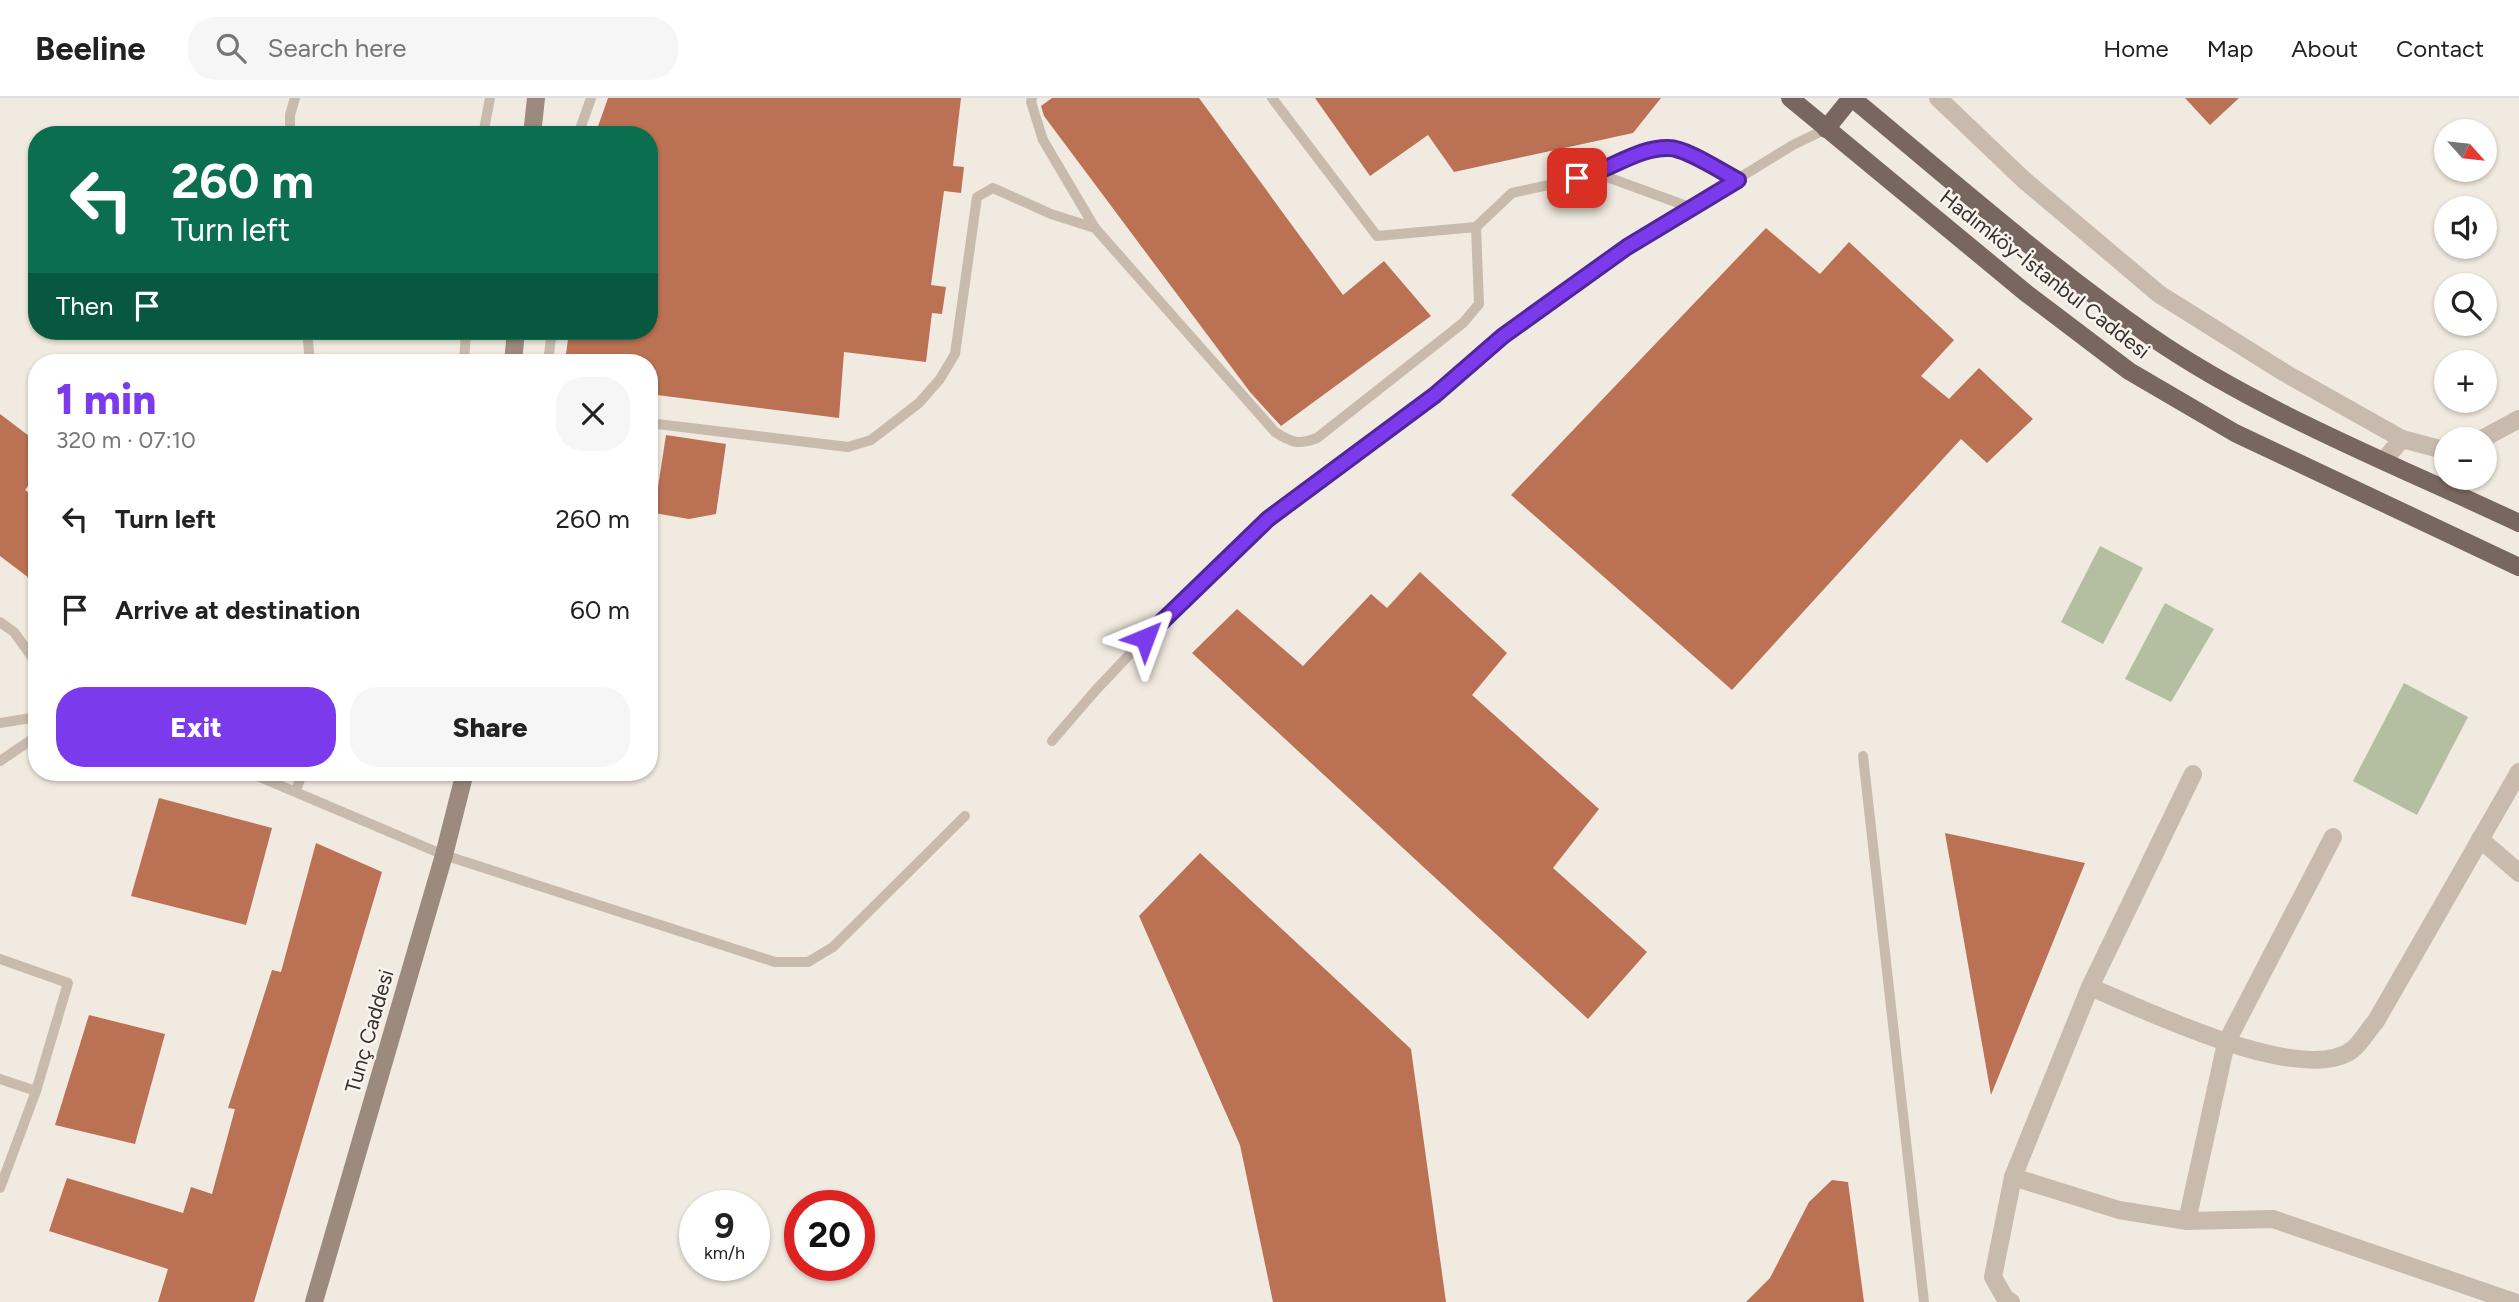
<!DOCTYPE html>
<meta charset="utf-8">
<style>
:root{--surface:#fff;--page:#f6f6f6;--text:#222;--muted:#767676;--line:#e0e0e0;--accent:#7c3aed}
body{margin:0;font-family:Figtree,sans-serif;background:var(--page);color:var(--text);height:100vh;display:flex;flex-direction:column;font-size:26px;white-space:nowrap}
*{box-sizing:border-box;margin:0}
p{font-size:23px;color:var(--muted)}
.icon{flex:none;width:38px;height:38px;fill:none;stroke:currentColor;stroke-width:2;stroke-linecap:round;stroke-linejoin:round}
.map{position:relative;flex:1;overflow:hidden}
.details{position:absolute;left:28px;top:256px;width:630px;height:427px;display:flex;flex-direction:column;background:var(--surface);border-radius:28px;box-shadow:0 2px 5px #0004}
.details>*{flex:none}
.banner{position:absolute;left:28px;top:28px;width:630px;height:214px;border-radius:28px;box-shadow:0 2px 5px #0004;background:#0b6e4f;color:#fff;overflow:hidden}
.needle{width:46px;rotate:117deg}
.tools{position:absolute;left:2434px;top:21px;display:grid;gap:14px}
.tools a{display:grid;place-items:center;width:63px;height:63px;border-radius:50%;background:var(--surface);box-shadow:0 2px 5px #0004;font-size:35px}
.speed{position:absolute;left:679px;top:1092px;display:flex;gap:14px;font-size:35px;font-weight:700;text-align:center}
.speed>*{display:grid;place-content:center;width:91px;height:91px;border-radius:50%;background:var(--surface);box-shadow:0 2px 5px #0004;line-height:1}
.speed small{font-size:18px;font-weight:400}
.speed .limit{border:10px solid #d22;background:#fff;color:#111}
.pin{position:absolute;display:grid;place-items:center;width:60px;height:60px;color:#fff;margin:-30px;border-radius:14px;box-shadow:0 4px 10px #0006}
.me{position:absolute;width:77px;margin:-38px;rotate:44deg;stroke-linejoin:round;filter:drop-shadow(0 0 5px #0008)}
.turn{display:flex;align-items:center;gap:24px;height:147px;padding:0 28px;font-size:32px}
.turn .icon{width:91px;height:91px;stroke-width:2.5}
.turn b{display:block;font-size:49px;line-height:60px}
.then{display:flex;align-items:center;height:66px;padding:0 28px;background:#0003;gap:14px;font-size:26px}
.round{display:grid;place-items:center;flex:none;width:74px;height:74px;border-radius:28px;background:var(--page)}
.headline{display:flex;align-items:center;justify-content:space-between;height:119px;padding:0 28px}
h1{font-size:42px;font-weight:800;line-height:52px;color:var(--accent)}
.button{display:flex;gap:14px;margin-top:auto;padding:14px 28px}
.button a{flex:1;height:80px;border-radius:28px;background:var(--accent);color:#fff;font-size:28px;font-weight:800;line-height:80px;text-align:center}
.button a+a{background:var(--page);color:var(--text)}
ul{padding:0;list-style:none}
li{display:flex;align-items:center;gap:21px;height:91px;padding:0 28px}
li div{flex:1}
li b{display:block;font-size:26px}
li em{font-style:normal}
header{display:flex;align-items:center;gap:42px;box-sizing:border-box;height:98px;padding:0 35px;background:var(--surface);border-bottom:2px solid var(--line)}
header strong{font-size:33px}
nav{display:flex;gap:38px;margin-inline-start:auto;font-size:24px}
.search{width:490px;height:63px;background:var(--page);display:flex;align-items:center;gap:18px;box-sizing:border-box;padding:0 24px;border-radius:28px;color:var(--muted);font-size:26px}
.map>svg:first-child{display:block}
.green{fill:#b4bfa1}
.building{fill:#bb7154}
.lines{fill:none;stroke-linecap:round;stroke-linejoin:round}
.lane{stroke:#c8baad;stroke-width:10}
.street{stroke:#c8baad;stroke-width:18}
.secondary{stroke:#9c8a7e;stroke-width:18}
.primary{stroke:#78675e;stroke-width:18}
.route-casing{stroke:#51269a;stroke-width:18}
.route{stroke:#7c3aed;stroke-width:12}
.labels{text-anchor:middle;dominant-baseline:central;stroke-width:5;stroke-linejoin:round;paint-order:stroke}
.street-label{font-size:21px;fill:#372f2b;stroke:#f9f4ed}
</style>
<header>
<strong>Beeline</strong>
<div class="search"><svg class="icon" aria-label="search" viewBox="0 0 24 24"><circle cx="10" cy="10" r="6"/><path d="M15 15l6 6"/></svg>Search here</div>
<nav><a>Home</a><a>Map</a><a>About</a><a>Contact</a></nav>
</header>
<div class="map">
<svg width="2519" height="1204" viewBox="0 0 2519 1204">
<rect width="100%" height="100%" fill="#f1eae0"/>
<g class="green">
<path d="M 2100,448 L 2143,470 L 2103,546 L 2061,524 Z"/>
<path d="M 2165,505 L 2214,531 L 2171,604 L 2125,581 Z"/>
<path d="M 2404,585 L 2468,619 L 2417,717 L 2353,683 Z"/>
</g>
<g class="building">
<path d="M 608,0 L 961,0 L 953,68 L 964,69 L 961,95 L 944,93 L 931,187 L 946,189 L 942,216 L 932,215 L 926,264 L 844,254 L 839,320 L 649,296 L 649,264 L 565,264 L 569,233 L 649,233 L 649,37 L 595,37 Z"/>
<path d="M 1052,0 L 1199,0 L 1343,197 L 1384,163 L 1431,218 L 1281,328 L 1250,294 L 1044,18 L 1041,8 Z"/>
<path d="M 1315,0 L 1661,0 L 1633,35 L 1454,74 L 1428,37 L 1370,78 Z"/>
<path d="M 2185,0 L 2239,0 L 2210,27 Z"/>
<path d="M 1766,130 L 1820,176 L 1849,144 L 1954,242 L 1921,278 L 1949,301 L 1979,270 L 2033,321 L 1987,365 L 1961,341 L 1732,592 L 1511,397 Z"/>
<path d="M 0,316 L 37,344 L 37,376 L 25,392 L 37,401 L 37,486 L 0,458 Z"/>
<path d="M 666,337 L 726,346 L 716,416 L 689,421 L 654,415 Z"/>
<path d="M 1420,474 L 1507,555 L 1472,597 L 1599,711 L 1553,770 L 1647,854 L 1588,921 L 1192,555 L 1237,511 L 1303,568 L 1371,496 L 1387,510 Z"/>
<path d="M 159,700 L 272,730 L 246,827 L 131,798 Z"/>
<path d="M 1945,735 L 2085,765 L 1991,997 Z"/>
<path d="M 316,745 L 382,774 L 254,1204 L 158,1204 L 168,1171 L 49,1133 L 67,1080 L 183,1115 L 191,1089 L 212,1096 L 235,1011 L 228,1010 L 272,872 L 281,874 Z"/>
<path d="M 1200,755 L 1411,951 L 1446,1204 L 1273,1204 L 1240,1047 L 1139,818 Z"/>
<path d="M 89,917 L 165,936 L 135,1046 L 55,1027 Z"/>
<path d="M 1832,1082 L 1848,1084 L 1864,1204 L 1746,1204 L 1770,1180 L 1809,1104 Z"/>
</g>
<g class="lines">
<g class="lane">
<path d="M 1032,0 L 1031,4 L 1043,42 L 1095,130 L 1275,334 C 1292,345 1299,347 1317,340 L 1463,225 L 1479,206 L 1476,129"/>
<path d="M 1272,0 L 1377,138 L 1476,129 L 1512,95 L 1599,76 L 1641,55 L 1671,50 L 1738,82"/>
<path d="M 290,37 L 290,17 L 295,0"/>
<path d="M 483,37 L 490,0"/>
<path d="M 578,37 L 591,0"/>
<path d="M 1599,76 L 1692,110"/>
<path d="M 307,233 L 310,264"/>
<path d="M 464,264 L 466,233"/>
<path d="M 548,264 L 552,233"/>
<path d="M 649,325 L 848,349 L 871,342 L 919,305 L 940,281 L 955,256 L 977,99 L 993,90 L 1051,116 L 1095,130"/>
<path d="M 0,524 L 14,534 L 37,566"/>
<path d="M 0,625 L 37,619"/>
<path d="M 1052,643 L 1095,593 L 1178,505 L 1268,420 L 1435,297 L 1503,238 L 1627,149 L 1793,47 L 1826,31"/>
<path d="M 1863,658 L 1924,1204"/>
<path d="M 0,663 L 37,638"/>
<path d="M 248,674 L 444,757 L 775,864 L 808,864 L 833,849 L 965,718"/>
<path d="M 296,692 L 303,674"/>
<path d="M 0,861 L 68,885 L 36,993 L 0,1090"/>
<path d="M 0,981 L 36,993"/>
</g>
<g class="street">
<path d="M 1938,0 L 2024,82 L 2159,196 L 2285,275 L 2402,341"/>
<path d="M 2482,341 L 2519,321"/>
<path d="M 2384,362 L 2402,341 L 2440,351 L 2446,350"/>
<path d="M 2480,741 L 2519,775"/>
<path d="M 2090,889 C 2143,911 2302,989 2352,952 C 2361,945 2368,932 2376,923 L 2519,674"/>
<path d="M 2013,1079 L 2119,1112 L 2187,1123 L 2273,1121 L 2514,1204"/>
<path d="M 2187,1123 L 2226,945 L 2333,739"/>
<path d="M 2011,1204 L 2005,1200 L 1993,1179 L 2013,1079 L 2090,889 L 2193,676"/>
</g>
<g class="secondary">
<path d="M 532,37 L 536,0"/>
<path d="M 513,264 L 516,233"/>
<path d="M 314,1204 L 444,757 L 465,674"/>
</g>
<g class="primary">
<path d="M 1790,0 L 2026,195 L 2129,273 L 2235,335 L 2519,469"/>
<path d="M 1852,0 C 1950,81 2046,166 2150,238 C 2260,314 2398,368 2519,425"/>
<path d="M 1826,31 L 1851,0"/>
</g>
</g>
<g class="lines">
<defs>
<path id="route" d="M 1145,540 L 1268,421 L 1435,297 L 1503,238 L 1627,149 L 1738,82 C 1722,74 1686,50 1669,50 C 1637,49 1608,74 1577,80"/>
</defs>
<use href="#route" class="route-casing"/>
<use href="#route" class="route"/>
</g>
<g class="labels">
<g class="street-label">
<text transform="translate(2045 176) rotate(38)">Hadımköy-İstanbul Caddesi</text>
<text transform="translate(369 933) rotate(-74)">Tunç Caddesi</text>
</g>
</g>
</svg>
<div class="tools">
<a><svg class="needle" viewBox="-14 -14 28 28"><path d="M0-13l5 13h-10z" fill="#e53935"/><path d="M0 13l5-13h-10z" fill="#767676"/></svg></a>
<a><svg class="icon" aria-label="sound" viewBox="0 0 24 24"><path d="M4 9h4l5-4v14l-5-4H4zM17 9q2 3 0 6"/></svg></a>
<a><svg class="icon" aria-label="search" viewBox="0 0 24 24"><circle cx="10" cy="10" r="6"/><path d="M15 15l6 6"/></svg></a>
<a>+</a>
<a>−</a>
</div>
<div class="speed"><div>9<small>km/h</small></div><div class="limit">20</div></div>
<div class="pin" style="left:1577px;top:80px;background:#d93025"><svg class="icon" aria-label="arrive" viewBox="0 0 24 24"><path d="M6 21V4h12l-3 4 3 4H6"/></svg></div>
<svg class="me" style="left:1145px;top:540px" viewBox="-20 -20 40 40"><path d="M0-17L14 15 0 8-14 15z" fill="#7c3aed" stroke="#fff" stroke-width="4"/></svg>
<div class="banner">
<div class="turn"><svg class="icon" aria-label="left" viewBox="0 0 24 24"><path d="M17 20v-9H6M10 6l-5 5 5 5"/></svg><div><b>260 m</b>Turn left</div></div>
<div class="then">Then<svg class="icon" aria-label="arrive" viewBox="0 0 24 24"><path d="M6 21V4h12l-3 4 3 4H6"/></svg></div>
</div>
<section class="details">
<div class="headline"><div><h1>1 min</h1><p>320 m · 07:10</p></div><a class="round"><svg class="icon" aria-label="close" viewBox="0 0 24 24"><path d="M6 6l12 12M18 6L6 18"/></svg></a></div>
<ul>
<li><svg class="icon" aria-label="left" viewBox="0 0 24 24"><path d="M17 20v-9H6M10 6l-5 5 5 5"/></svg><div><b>Turn left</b></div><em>260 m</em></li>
<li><svg class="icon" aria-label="arrive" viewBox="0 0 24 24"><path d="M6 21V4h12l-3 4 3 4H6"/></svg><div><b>Arrive at destination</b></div><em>60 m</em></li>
</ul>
<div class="button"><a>Exit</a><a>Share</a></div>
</section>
</div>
